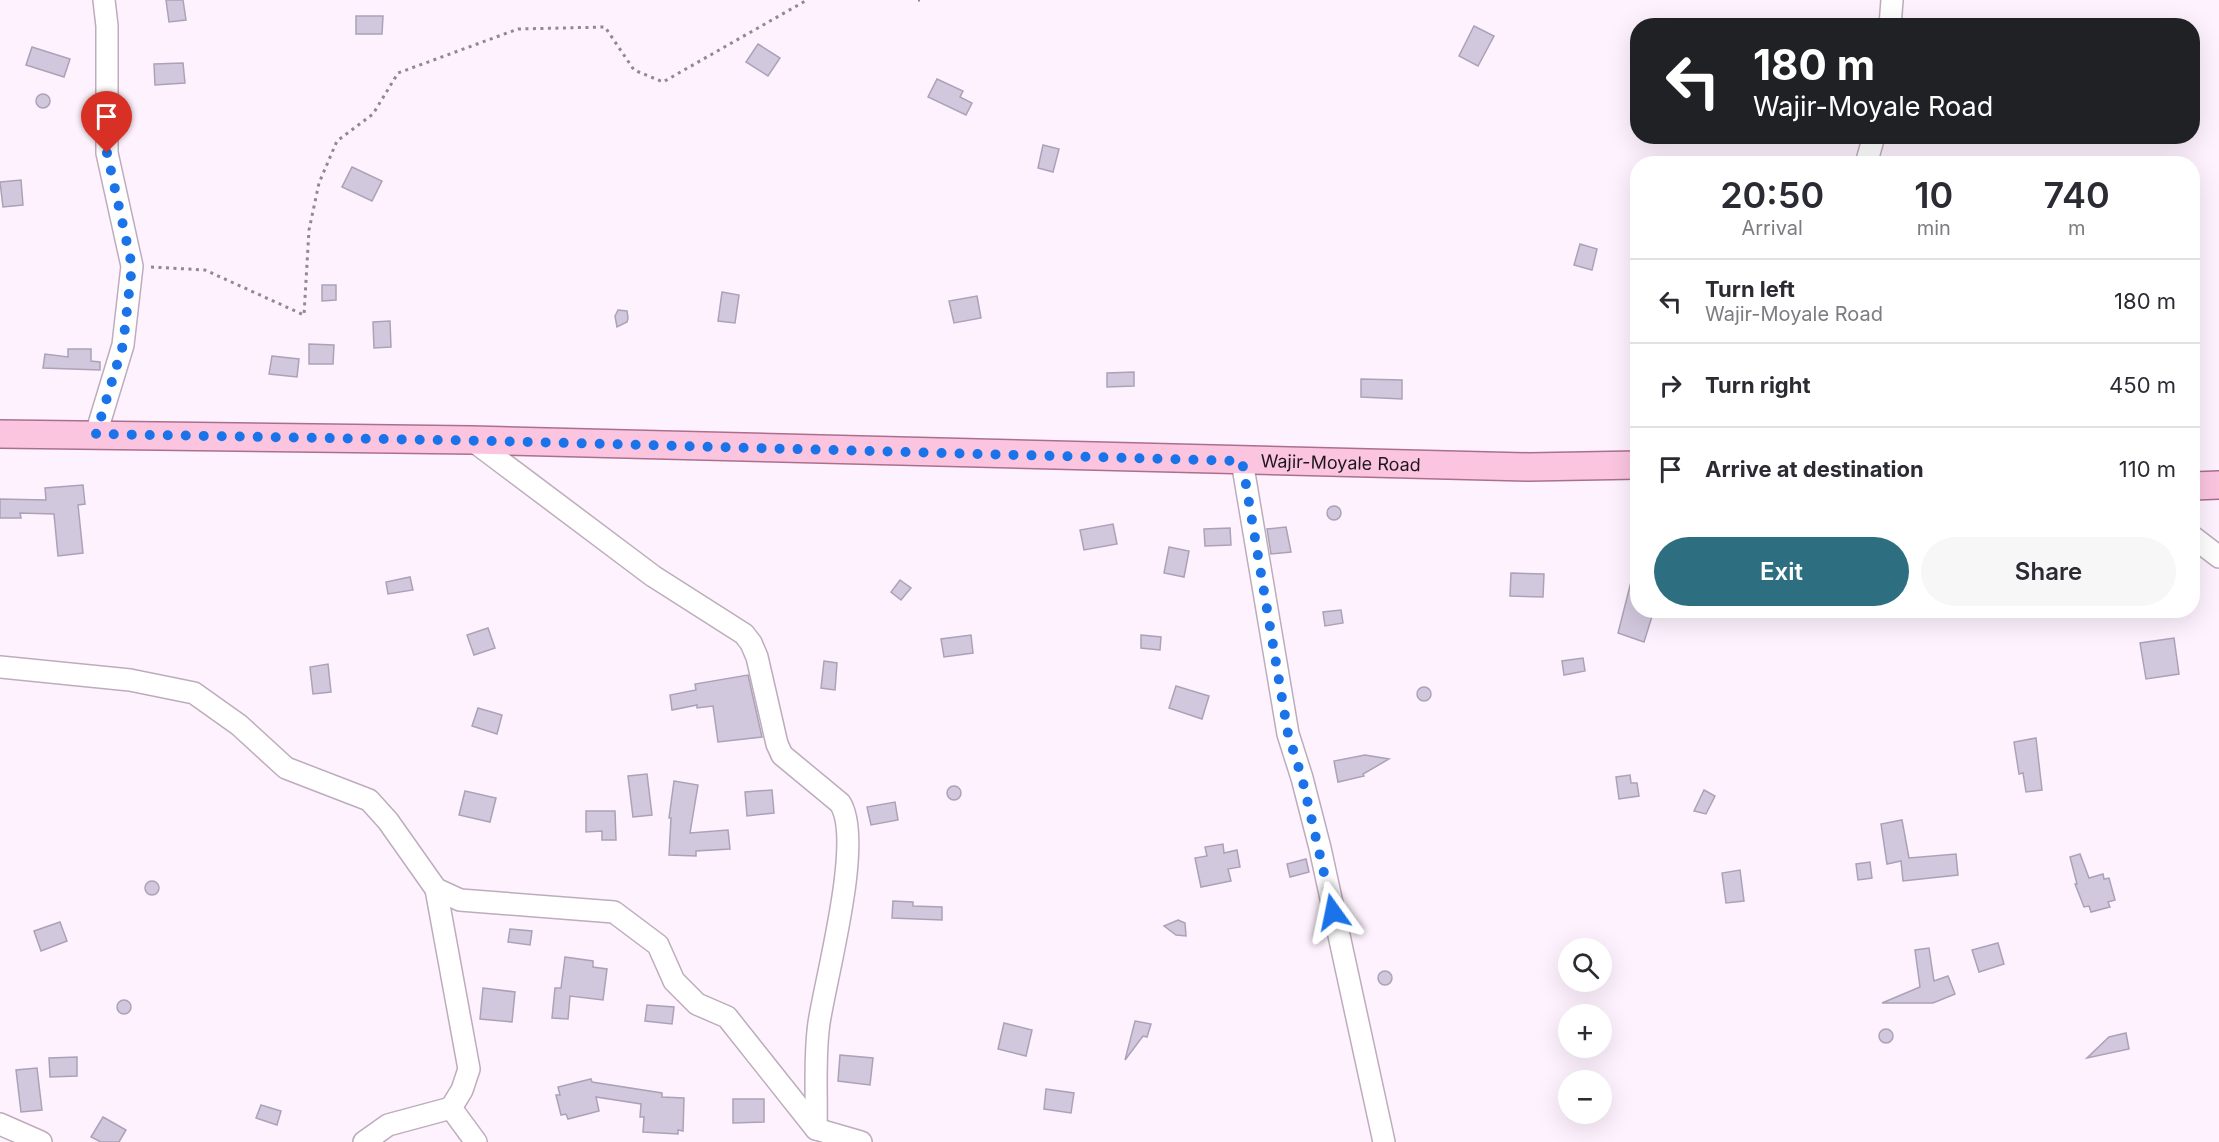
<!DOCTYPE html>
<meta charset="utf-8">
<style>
:root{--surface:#fff;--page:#f7f7f7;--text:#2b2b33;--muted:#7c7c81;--line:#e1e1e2;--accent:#2d6e81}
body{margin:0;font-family:Inter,sans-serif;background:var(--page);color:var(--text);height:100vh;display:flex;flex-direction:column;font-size:22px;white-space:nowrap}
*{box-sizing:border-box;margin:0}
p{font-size:20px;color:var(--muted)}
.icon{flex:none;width:33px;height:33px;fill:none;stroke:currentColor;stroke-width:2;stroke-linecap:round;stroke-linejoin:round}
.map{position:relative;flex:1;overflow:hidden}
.details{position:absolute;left:1630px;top:156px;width:570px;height:462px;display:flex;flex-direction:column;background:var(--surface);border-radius:24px;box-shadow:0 6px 24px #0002}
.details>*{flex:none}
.hud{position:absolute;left:1630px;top:18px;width:570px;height:126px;border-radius:24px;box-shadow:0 6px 24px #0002;background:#202124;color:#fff;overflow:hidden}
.buttons{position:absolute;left:1558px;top:938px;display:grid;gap:12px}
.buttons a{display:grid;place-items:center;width:54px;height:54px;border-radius:50%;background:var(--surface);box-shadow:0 6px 24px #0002;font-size:30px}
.pin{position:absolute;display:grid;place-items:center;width:51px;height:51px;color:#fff;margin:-62px -26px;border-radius:50% 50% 50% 0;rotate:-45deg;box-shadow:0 0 6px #0007}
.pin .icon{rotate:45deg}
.me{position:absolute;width:66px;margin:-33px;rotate:348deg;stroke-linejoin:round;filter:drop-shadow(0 0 4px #0008)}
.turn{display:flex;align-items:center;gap:21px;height:126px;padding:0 24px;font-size:27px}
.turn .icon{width:78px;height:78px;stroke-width:2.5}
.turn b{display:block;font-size:42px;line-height:51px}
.eta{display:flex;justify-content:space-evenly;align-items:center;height:102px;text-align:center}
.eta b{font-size:36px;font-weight:600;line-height:42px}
.primary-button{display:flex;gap:12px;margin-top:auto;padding:12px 24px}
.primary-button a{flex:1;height:69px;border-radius:36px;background:var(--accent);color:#fff;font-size:24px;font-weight:600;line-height:69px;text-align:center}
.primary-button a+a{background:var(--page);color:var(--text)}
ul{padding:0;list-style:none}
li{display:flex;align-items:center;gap:18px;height:84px;padding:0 24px;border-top:2px solid var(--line)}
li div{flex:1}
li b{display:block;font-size:22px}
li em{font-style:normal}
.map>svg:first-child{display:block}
.building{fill:#d2c8de;stroke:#aba2b7;stroke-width:1.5}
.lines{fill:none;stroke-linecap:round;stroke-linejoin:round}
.minor-casing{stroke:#beacbd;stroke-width:24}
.major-casing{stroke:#ab6f8e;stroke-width:30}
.path{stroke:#918891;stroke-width:3;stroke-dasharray:3 4.5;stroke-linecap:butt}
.minor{stroke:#fff;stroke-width:21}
.major{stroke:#fbc5e0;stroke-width:27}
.route{stroke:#1a73e8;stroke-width:10;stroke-dasharray:0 18}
.labels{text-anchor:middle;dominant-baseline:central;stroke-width:6;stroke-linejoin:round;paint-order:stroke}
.street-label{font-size:18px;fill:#1d161c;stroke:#fff}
</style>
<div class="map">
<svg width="2219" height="1142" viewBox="0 0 2219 1142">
<rect width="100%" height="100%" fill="#fdf2fd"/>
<g class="building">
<path d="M 166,0 L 183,0 L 186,20 L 169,22 Z"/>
<path d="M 356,16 L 383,16 L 382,34 L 356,34 Z"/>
<path d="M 1474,26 L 1494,36 L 1478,66 L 1459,56 Z"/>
<path d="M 758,44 L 780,58 L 768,76 L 746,62 Z"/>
<path d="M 32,47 L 70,59 L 64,77 L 26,65 Z"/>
<path d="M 183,63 L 185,83 L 155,85 L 154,64 Z"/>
<path d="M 937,79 L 963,91 L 960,97 L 972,103 L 966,115 L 928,97 Z"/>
<circle cx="43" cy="101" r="7"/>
<path d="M 1043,145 L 1059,149 L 1053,172 L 1038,168 Z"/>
<path d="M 352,167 L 382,181 L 372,201 L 342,187 Z"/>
<path d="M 21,180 L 23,205 L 3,207 L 0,182 Z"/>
<path d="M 1580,244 L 1597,249 L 1592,270 L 1574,265 Z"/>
<path d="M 322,285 L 336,285 L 336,300 L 322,301 Z"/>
<path d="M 722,292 L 739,295 L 735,323 L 718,321 Z"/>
<path d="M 977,296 L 981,318 L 954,323 L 949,301 Z"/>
<path d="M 618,310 L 627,311 L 628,318 L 627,322 L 617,327 L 615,316 Z"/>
<path d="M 390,321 L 391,347 L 374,348 L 373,322 Z"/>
<path d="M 309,344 L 334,345 L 333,364 L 309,364 Z"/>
<path d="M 68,349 L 91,349 L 91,361 L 100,362 L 100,370 L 43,368 L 45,354 L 68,357 Z"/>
<path d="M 272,356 L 299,359 L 297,377 L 269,374 Z"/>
<path d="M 1134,372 L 1134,386 L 1107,387 L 1107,373 Z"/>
<path d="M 1361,379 L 1402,380 L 1402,399 L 1361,397 Z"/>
<path d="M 83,485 L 85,504 L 78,505 L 83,553 L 58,556 L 54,514 L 20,513 L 21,518 L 0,518 L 0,499 L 46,500 L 45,488 Z"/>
<circle cx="1334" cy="513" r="7"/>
<path d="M 1113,524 L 1117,544 L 1084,550 L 1080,530 Z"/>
<path d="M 1286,527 L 1291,552 L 1271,554 L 1267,529 Z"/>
<path d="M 1230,528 L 1231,545 L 1205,546 L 1204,529 Z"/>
<path d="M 1169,547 L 1189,551 L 1184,577 L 1164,573 Z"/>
<path d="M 1511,573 L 1544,574 L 1543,597 L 1510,596 Z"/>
<path d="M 1633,574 L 1638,575 L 1638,610 L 1654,610 L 1644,642 L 1618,633 Z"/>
<path d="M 410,577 L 413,590 L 388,594 L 386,582 Z"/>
<path d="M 900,580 L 911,588 L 901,600 L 891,592 Z"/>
<path d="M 1341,610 L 1343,623 L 1325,626 L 1323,612 Z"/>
<path d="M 488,628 L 495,648 L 474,655 L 467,635 Z"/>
<path d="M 971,635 L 973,653 L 944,657 L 941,639 Z"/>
<path d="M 1141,635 L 1161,637 L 1160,650 L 1141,648 Z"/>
<path d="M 2174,638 L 2179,674 L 2146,679 L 2140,643 Z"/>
<path d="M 1583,658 L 1585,671 L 1564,675 L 1562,661 Z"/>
<path d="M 824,661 L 837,663 L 835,690 L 821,688 Z"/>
<path d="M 328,664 L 331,692 L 313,694 L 310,667 Z"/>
<path d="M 748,675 L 762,737 L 718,742 L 713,706 L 697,708 L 697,705 L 672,710 L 670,695 L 696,690 L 695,684 Z"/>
<path d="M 1176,686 L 1209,696 L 1202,719 L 1169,708 Z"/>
<circle cx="1424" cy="694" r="7"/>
<path d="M 478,708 L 502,715 L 497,734 L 472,726 Z"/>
<path d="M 2036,738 L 2042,790 L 2026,792 L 2023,773 L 2019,774 L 2014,742 Z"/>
<path d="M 1365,755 L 1389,759 L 1363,774 L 1364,776 L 1338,782 L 1334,761 Z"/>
<path d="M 647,774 L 652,815 L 633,817 L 628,776 Z"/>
<path d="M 1630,775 L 1631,783 L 1637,783 L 1639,796 L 1619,799 L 1616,777 Z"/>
<path d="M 674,781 L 698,785 L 690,833 L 728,830 L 730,849 L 696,851 L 696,856 L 669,855 L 671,818 L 669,818 Z"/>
<circle cx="954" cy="793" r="7"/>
<path d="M 772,790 L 774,813 L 747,816 L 745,792 Z"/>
<path d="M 1704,790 L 1715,796 L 1706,814 L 1694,811 Z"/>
<path d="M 465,791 L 496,798 L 490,822 L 459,815 Z"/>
<path d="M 895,802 L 898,820 L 871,825 L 867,807 Z"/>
<path d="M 586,811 L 615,811 L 616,840 L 602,840 L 602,831 L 586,832 Z"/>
<path d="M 1902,820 L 1909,858 L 1956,854 L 1958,875 L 1903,881 L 1901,861 L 1887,864 L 1881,824 Z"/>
<path d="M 1223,844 L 1224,853 L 1237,850 L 1240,867 L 1228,869 L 1231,881 L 1201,887 L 1195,858 L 1207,856 L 1205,847 Z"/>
<path d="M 2080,854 L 2089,878 L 2103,874 L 2104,879 L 2109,878 L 2115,900 L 2108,902 L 2110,907 L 2091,912 L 2089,906 L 2084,907 L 2075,884 L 2077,884 L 2070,857 Z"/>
<path d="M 1306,859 L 1309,872 L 1290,877 L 1287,864 Z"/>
<path d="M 1870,862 L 1872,878 L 1858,880 L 1856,864 Z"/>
<path d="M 1740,870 L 1744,901 L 1726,903 L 1722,873 Z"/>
<circle cx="152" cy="888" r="7"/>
<path d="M 893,901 L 913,902 L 913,906 L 942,907 L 942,920 L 892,918 Z"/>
<path d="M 1178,920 L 1185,923 L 1186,936 L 1176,935 L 1164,926 Z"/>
<path d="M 60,922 L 67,941 L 41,951 L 34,931 Z"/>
<path d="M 510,929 L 532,931 L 530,945 L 508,942 Z"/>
<path d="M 1998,943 L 2004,964 L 1979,972 L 1972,950 Z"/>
<path d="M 1929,948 L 1934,981 L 1948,976 L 1955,994 L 1933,1003 L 1882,1003 L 1920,987 L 1915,950 Z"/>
<path d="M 565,957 L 593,961 L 593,967 L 607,969 L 603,1000 L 570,996 L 568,1019 L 552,1018 L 555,988 L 561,988 Z"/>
<circle cx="1385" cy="978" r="7"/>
<path d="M 483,988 L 515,992 L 512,1022 L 480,1019 Z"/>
<circle cx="124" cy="1007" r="7"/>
<path d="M 647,1005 L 674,1007 L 672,1024 L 645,1021 Z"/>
<path d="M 1135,1021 L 1151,1024 L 1147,1037 L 1143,1036 L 1125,1060 Z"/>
<path d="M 1004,1023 L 1032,1030 L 1026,1056 L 998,1049 Z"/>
<circle cx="1886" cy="1036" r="7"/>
<path d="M 2126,1033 L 2129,1049 L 2087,1058 L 2109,1037 Z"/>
<path d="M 840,1055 L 873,1058 L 870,1085 L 838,1081 Z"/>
<path d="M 77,1057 L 77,1076 L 50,1077 L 49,1058 Z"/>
<path d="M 37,1068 L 42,1110 L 21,1112 L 16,1070 Z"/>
<path d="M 591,1079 L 592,1082 L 662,1093 L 662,1097 L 684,1098 L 683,1131 L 678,1130 L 678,1134 L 643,1132 L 644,1117 L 640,1117 L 641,1104 L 596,1097 L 599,1111 L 568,1119 L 566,1114 L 561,1115 L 556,1095 L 560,1095 L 558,1087 Z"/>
<path d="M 1046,1089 L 1074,1093 L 1071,1113 L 1044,1109 Z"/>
<path d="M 733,1099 L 764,1099 L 764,1122 L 733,1123 Z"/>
<path d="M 261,1105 L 281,1111 L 277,1125 L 256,1118 Z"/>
<path d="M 103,1117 L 126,1130 L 119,1142 L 101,1142 L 91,1137 Z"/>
</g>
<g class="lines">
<defs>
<g id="minor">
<path d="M 1890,26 L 1892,0"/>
<path d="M 1866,164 L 1874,136"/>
<path d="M 96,434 L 123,345 L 132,266 L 107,153 L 107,26 L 104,0"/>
<path d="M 472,440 L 653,576 L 744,634 L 751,643 L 757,657 L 777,744 L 782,755 L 840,803 C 864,840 826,976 819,1023 C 814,1057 817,1094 816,1129"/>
<path d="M 1242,461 L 1288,734 L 1302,778 L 1320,848 L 1384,1142"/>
<path d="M 2193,537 L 2219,557"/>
<path d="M 0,667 L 130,680 L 194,693 L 239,725 L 286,768 L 369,800 L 388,821 L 436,889 L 460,900 L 614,912 L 658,945 L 674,981 L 697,1004 L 727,1017 L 816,1129 L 861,1142"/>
<path d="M 436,889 L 469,1069 L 462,1090 L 451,1108 L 476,1142"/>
<path d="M 0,1124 L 41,1142"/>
<path d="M 364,1142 L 388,1125 L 451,1108"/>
</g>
<g id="major">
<path id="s1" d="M 0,434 L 472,440 L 1529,467 L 1638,465"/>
<path d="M 2193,486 L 2219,485"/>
</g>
</defs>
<use href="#minor" class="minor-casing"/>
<use href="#major" class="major-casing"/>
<g class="path">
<path d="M 918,0 L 920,0"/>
<path d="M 151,267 L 205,270 L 304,315 L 309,230 L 319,183 L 337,141 L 373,114 L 398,73 L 518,29 L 605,27 L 634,70 L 663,82 L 807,0"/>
</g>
<use href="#minor" class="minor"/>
<use href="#major" class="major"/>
</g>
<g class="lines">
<path class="route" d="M 107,153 L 132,266 L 123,345 L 96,434 L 494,441 L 1242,461 L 1288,734 L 1302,778 L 1333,912"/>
</g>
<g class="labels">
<g class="street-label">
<text stroke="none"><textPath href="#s1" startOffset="1341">Wajir-Moyale Road</textPath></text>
</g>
</g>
</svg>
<div class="buttons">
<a><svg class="icon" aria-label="search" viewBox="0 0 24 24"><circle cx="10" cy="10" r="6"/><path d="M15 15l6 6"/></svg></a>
<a>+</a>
<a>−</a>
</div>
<div class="pin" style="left:107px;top:153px;background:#d93025"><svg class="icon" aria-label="arrive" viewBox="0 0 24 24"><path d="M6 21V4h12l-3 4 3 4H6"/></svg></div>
<svg class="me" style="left:1333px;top:912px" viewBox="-20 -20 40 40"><path d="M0-17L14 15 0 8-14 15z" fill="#1a73e8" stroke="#fff" stroke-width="4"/></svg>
<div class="hud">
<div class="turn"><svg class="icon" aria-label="left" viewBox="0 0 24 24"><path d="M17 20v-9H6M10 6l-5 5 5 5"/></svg><div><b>180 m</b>Wajir-Moyale Road</div></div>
</div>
<section class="details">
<div class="eta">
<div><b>20:50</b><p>Arrival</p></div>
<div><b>10</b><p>min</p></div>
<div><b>740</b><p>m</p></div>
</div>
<ul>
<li><svg class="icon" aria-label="left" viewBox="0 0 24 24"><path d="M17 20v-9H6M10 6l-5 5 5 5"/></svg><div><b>Turn left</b><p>Wajir-Moyale Road</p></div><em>180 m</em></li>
<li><svg class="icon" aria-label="right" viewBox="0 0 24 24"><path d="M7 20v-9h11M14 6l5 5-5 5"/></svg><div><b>Turn right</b></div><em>450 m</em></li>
<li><svg class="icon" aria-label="arrive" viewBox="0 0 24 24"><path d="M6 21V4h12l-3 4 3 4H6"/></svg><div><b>Arrive at destination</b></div><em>110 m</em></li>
</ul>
<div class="primary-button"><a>Exit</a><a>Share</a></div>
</section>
</div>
